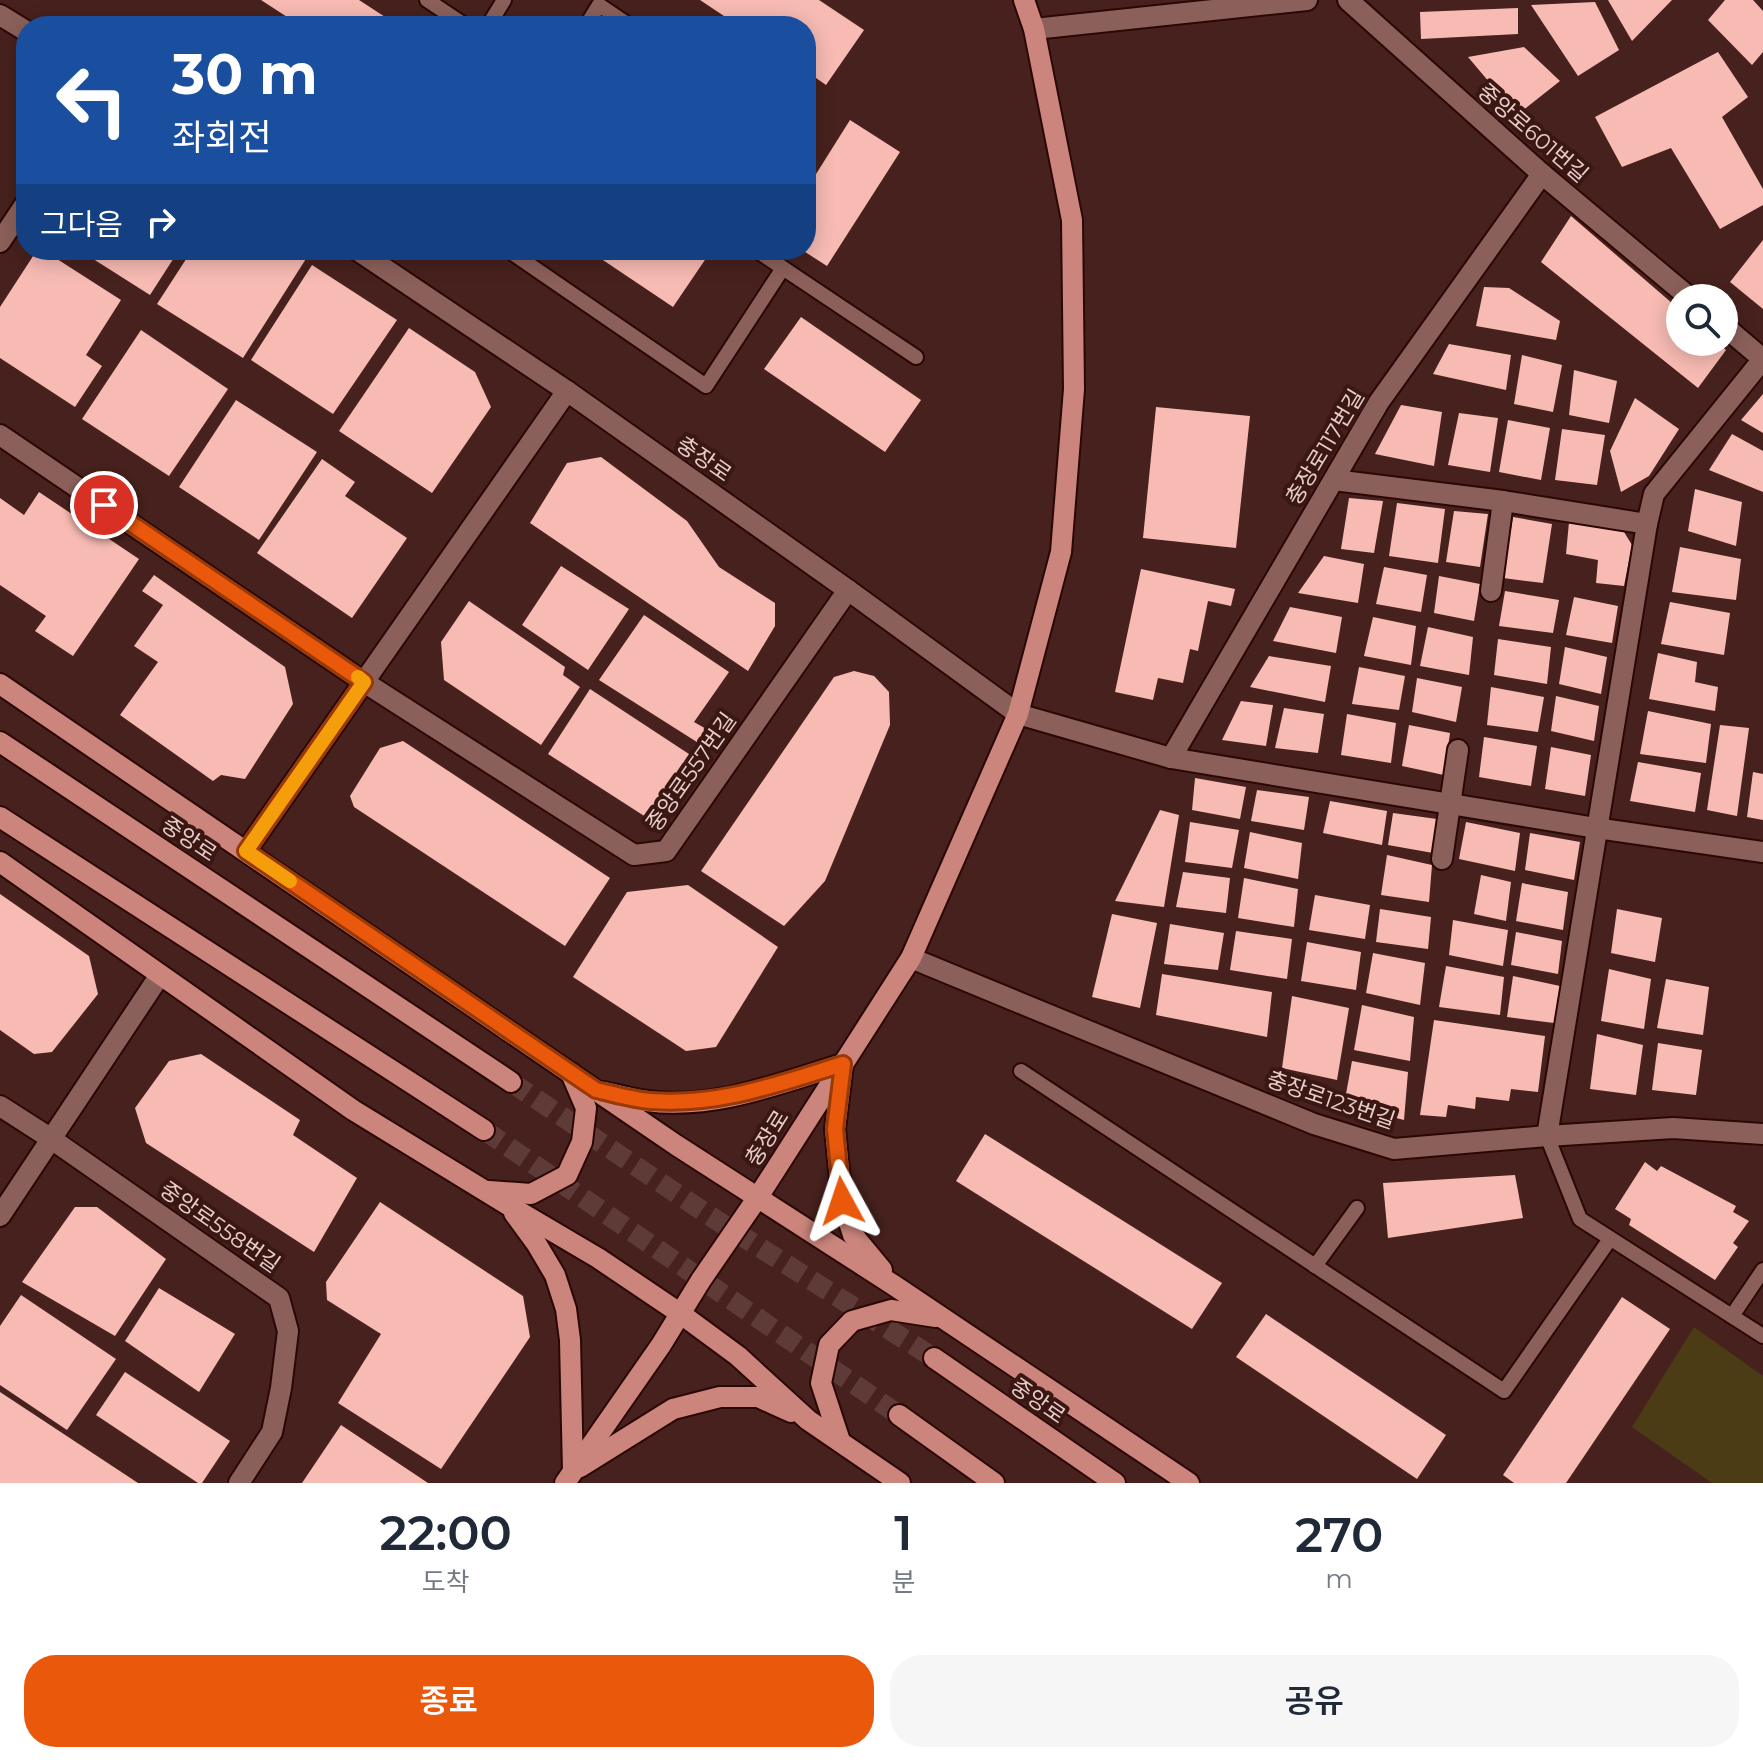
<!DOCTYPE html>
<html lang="ko">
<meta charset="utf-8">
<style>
:root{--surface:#fff;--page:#f6f6f7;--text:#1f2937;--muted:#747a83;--accent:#ea580c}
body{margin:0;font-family:Montserrat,"Noto Sans KR",sans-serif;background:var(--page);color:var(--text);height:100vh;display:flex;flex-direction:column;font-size:30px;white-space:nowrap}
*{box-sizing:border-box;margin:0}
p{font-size:26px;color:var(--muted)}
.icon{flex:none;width:44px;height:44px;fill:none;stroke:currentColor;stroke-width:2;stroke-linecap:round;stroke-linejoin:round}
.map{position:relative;height:1483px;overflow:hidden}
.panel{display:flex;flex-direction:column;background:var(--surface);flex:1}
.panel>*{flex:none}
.guide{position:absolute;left:16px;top:16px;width:800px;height:244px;border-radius:32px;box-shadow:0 4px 20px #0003;background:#1a4fa0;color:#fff;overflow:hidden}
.buttons{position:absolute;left:1666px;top:284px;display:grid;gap:16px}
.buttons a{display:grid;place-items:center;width:72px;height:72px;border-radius:50%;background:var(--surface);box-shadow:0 4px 20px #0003;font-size:40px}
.pin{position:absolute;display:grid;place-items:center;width:68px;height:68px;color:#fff;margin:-34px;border:4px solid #fff;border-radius:50%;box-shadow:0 2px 8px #0007}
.me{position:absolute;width:88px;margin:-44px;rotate:355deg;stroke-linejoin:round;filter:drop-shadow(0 0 6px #0008)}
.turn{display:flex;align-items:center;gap:28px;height:168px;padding:0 24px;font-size:36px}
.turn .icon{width:104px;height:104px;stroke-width:2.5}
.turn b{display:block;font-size:56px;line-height:68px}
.then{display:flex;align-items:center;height:76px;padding:0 24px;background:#0003;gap:16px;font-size:30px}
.eta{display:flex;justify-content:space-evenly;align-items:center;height:136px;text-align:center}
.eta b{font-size:48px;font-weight:600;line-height:56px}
.primary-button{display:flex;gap:16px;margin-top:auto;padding:16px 24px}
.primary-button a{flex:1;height:92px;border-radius:32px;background:var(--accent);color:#fff;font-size:32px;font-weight:600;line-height:92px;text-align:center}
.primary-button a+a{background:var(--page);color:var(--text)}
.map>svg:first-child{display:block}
.green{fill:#4c3c16}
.building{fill:#f7bbb3}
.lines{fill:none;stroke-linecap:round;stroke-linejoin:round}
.primary-tunnel{stroke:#5f3b37;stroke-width:20;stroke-dasharray:20 10;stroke-linecap:butt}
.service-casing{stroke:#2b0806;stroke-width:18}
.minor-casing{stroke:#2b0806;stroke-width:24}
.primary-casing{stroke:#2b0806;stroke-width:24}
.service{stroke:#8c605a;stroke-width:14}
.minor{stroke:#8c605a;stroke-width:20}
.primary{stroke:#cb857c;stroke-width:20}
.route-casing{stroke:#983908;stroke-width:20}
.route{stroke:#ea580c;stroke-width:14}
.slow{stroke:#f59e0b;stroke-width:14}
.labels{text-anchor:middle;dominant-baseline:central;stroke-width:8;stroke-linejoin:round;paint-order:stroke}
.street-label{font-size:22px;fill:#e7cdc9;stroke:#3b1713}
</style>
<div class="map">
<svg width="1763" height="1483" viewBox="0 0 1763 1483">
<rect width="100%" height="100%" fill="#47211d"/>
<path class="green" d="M 1694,1327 L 1763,1376 L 1763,1483 L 1712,1483 L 1632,1427 Z"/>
<g class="building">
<path d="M 261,0 L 359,0 L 399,26 L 301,26 Z"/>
<path d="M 700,0 L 819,0 L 864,30 L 826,85 L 806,71 L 806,26 L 739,26 Z"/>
<path d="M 1608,0 L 1672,0 L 1632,41 Z"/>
<path d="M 1725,0 L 1753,0 L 1763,11 L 1763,52 L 1752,65 L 1708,20 Z"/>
<path d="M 1595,2 L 1619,50 L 1578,76 L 1531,5 Z"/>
<path d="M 1518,8 L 1518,34 L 1421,39 L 1420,12 Z"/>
<path d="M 1524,47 L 1560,81 L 1517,115 L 1468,57 Z"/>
<path d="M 1718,52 L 1748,97 L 1722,117 L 1763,189 L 1763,205 L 1720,229 L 1671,148 L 1622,167 L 1595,117 Z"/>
<path d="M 850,120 L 900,152 L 827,266 L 802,250 L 806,250 L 806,190 Z"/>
<path d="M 1571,216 L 1680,310 L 1680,342 L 1717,342 L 1726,350 L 1698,388 L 1541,262 Z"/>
<path d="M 1763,240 L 1763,309 L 1730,282 Z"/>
<path d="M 37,250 L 43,250 L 121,300 L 86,355 L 102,366 L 75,407 L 0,358 L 0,307 Z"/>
<path d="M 79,250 L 179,250 L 150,295 Z"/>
<path d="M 192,250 L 302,250 L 309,254 L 243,358 L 157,304 Z"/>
<path d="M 588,250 L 709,250 L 711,251 L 673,307 Z"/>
<path d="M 312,265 L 397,320 L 333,414 L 251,360 Z"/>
<path d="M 1484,287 L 1509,288 L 1560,321 L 1556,340 L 1476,326 Z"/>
<path d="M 801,317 L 921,400 L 885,452 L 764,369 Z"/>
<path d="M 409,328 L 475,372 L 491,407 L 432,493 L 339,431 Z"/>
<path d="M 141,330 L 228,389 L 169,476 L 82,419 Z"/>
<path d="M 1449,344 L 1511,355 L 1506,390 L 1433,374 Z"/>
<path d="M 1522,355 L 1562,365 L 1553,412 L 1514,404 Z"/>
<path d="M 1574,370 L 1617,381 L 1609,423 L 1569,415 Z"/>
<path d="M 1763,394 L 1763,433 L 1741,420 Z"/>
<path d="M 1635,398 L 1679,429 L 1649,476 L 1621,492 L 1610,451 Z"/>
<path d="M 236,400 L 317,452 L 259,540 L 179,487 Z"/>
<path d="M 1401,405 L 1442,412 L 1434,466 L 1375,454 Z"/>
<path d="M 1156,407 L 1250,416 L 1236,548 L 1143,538 Z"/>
<path d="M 1459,413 L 1498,418 L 1490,472 L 1448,465 Z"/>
<path d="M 1508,420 L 1550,428 L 1541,480 L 1499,472 Z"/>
<path d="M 1562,429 L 1605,435 L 1597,485 L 1555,480 Z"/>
<path d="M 1732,434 L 1763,451 L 1763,492 L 1709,470 Z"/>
<path d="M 601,457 L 687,521 L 719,567 L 775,603 L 775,626 L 748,671 L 530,523 L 567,463 Z"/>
<path d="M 322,459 L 355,482 L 345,496 L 407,538 L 352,618 L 257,553 Z"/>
<path d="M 1695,489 L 1742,502 L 1736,546 L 1688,531 Z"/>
<path d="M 39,492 L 139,559 L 73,656 L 35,631 L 46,616 L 0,585 L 0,498 L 24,515 Z"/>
<path d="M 1349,498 L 1383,501 L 1374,553 L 1341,549 Z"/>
<path d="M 1397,503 L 1445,509 L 1438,563 L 1389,556 Z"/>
<path d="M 1454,511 L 1488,514 L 1480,567 L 1446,562 Z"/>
<path d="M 1513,517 L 1552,524 L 1543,583 L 1503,578 Z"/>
<path d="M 1569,522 L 1624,532 L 1632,545 L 1624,586 L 1596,583 L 1598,560 L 1566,554 Z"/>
<path d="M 1680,547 L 1741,559 L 1736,600 L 1672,592 Z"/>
<path d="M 1324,556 L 1364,564 L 1358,603 L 1298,593 Z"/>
<path d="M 561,566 L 629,609 L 588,670 L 522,625 Z"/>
<path d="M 1384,567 L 1427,575 L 1421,612 L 1376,604 Z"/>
<path d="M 1141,569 L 1235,589 L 1231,606 L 1208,601 L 1198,651 L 1190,649 L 1183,683 L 1158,678 L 1153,700 L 1115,692 Z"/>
<path d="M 154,575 L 285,667 L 293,704 L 245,779 L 221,775 L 213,781 L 120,715 L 158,662 L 134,646 L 163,605 L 142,591 Z"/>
<path d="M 1439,576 L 1480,584 L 1474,621 L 1434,613 Z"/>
<path d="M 1505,591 L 1559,600 L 1553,633 L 1499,626 Z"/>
<path d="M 1574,597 L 1618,606 L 1612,643 L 1566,635 Z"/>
<path d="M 469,601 L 565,667 L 563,675 L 580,687 L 541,745 L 444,680 L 441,642 Z"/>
<path d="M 1670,602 L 1730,613 L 1724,655 L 1661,644 Z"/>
<path d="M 1290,607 L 1342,617 L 1336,653 L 1273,641 Z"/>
<path d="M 644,615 L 729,672 L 694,722 L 708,730 L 700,744 L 599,680 Z"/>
<path d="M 1373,617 L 1416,626 L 1411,665 L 1364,656 Z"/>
<path d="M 1428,627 L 1473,637 L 1469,675 L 1420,666 Z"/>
<path d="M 1498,639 L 1551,647 L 1547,684 L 1494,675 Z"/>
<path d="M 1565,647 L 1607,657 L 1601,694 L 1559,684 Z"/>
<path d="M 1658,653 L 1697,662 L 1695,682 L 1718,687 L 1715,711 L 1649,699 Z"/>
<path d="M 1269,656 L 1331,666 L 1325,702 L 1250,687 Z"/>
<path d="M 1359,667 L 1405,676 L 1399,710 L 1352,704 Z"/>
<path d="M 854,671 L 874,676 L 889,692 L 890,725 L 825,881 L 784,926 L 701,871 L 834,677 Z"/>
<path d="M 1417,678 L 1462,687 L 1456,722 L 1412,712 Z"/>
<path d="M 1491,687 L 1544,697 L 1538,732 L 1487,725 Z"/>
<path d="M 590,689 L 692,756 L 652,821 L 548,754 Z"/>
<path d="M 1556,696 L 1599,706 L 1594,741 L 1551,731 Z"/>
<path d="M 1241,701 L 1273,705 L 1266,746 L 1222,740 Z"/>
<path d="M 1284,708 L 1324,714 L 1318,753 L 1275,748 Z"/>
<path d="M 1648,711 L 1711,724 L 1706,763 L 1640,754 Z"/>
<path d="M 1347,714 L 1396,723 L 1391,763 L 1341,755 Z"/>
<path d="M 1409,725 L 1450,733 L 1444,775 L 1402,766 Z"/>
<path d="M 1720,725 L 1749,728 L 1737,816 L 1707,810 Z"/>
<path d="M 1484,737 L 1537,746 L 1531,786 L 1479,777 Z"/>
<path d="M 403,741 L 610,878 L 565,946 L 354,807 L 350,796 L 380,748 Z"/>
<path d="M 1551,747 L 1591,755 L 1585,796 L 1545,789 Z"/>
<path d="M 1638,762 L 1701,773 L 1695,812 L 1630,801 Z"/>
<path d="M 1753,772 L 1763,774 L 1763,820 L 1747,817 Z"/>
<path d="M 1195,778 L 1246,787 L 1240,819 L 1192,810 Z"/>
<path d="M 1257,790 L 1309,797 L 1304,830 L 1251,821 Z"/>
<path d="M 1330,801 L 1387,811 L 1382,845 L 1323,833 Z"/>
<path d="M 1160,810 L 1179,815 L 1164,907 L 1115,901 Z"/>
<path d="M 1393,813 L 1437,819 L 1433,853 L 1388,845 Z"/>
<path d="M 1190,822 L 1239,830 L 1232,868 L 1185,862 Z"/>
<path d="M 1466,822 L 1520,833 L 1515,871 L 1459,859 Z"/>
<path d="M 1250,832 L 1302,843 L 1298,879 L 1244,868 Z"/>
<path d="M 1530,833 L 1580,842 L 1574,880 L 1525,870 Z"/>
<path d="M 1387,855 L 1432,865 L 1429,902 L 1381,895 Z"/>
<path d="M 1183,872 L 1230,878 L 1226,913 L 1176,907 Z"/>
<path d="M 1481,875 L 1511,882 L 1506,921 L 1474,914 Z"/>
<path d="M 1244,878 L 1298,889 L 1294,927 L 1238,918 Z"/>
<path d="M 1522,883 L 1568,892 L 1563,930 L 1516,921 Z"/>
<path d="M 688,885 L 778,947 L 716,1047 L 686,1051 L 573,977 L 627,892 Z"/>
<path d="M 0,894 L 89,956 L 98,994 L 52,1052 L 34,1054 L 0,1030 Z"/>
<path d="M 1315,895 L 1370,905 L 1365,939 L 1309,930 Z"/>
<path d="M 1380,909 L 1431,917 L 1428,949 L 1376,942 Z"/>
<path d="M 1617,909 L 1662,918 L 1655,962 L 1611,953 Z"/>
<path d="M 1112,914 L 1157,923 L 1140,1008 L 1092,997 Z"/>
<path d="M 1453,920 L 1508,930 L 1503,966 L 1449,955 Z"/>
<path d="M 1170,924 L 1224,933 L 1218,970 L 1164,964 Z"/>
<path d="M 1236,931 L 1292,939 L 1287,979 L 1230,970 Z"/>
<path d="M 1516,932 L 1562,941 L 1558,974 L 1511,965 Z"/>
<path d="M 1307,942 L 1361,952 L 1356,990 L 1301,981 Z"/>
<path d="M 1373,953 L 1425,963 L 1420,1005 L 1366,993 Z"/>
<path d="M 1446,966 L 1504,977 L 1500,1015 L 1439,1007 Z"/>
<path d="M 1609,969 L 1651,979 L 1644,1029 L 1601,1021 Z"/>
<path d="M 1162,974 L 1272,992 L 1267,1037 L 1156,1015 Z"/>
<path d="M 1513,976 L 1560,986 L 1554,1023 L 1507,1017 Z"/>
<path d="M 1666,979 L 1709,987 L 1703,1035 L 1657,1028 Z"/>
<path d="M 1292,996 L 1349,1008 L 1337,1080 L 1282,1068 Z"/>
<path d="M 1362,1005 L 1414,1017 L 1410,1061 L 1354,1050 Z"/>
<path d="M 1434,1020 L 1545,1036 L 1538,1092 L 1511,1089 L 1509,1101 L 1476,1097 L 1475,1109 L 1448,1105 L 1446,1117 L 1420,1115 Z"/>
<path d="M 1597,1034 L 1643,1045 L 1636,1095 L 1590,1089 Z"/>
<path d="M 1658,1043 L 1702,1050 L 1696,1095 L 1652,1090 Z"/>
<path d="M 201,1054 L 300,1120 L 293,1135 L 357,1178 L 314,1252 L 146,1143 L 135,1108 L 169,1061 Z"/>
<path d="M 1352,1061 L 1408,1072 L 1404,1120 L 1344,1105 Z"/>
<path d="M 985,1134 L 1222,1283 L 1192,1329 L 956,1181 Z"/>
<path d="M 1645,1162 L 1657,1171 L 1661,1166 L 1736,1206 L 1733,1212 L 1749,1221 L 1733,1243 L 1738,1247 L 1715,1280 L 1629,1225 L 1631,1219 L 1615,1209 Z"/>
<path d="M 1515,1175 L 1523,1218 L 1388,1238 L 1383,1183 Z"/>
<path d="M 380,1202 L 523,1296 L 530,1337 L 441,1469 L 338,1403 L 381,1334 L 327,1300 L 326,1282 Z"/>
<path d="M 75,1207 L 97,1207 L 166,1259 L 115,1336 L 22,1282 Z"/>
<path d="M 159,1288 L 235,1334 L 199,1392 L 125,1341 Z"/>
<path d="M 21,1295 L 116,1359 L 67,1430 L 0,1385 L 0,1326 Z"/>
<path d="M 1622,1297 L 1670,1329 L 1566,1483 L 1514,1483 L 1503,1475 Z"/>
<path d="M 1266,1314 L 1446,1435 L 1417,1479 L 1236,1357 Z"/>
<path d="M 125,1372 L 230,1441 L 202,1483 L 198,1483 L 96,1415 Z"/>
<path d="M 0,1392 L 138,1483 L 0,1483 Z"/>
<path d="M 341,1425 L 428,1483 L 302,1483 Z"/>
</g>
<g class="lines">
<g class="primary-tunnel">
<path d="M 511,1082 L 707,1214 L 934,1358"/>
<path d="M 484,1130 L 899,1415"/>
</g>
<defs>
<g id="service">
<path d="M 427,0 L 466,26"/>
<path d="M 488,26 L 504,0"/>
<path d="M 586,26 L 599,5 L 630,26"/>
<path d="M 508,250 L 706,386 L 783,268"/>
<path d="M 756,250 L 916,357"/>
<path d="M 1021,1071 L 1504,1391 L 1610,1239"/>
<path d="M 1547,1136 L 1580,1219 L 1763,1336"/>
<path d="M 1315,1266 L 1357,1208"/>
<path d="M 1732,1316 L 1763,1270"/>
</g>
<g id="minor">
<path d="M 1348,0 L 1542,174 L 1690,298"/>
<path d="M 0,15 L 26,31"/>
<path d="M 1034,29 L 1307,0"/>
<path d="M 0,242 L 26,203"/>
<path d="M 357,250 L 567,391 L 848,590 L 1018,714 L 1171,758 L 1596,828 L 1763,852"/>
<path d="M 1724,326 L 1763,359"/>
<path d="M 0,435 L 364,682 L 634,855 L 666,851 L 848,590"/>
<path d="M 1334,480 L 1503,501 L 1647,524"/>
<path d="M 1491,591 L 1503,501"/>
<path d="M 1171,758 L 1379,402 L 1542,174"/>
<path d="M 246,851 L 567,391"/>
<path d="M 1442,859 L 1458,750"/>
<path d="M 911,958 L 1314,1124 L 1394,1149 L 1547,1136 L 1673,1128 L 1763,1134"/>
<path d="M 0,1106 L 50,1138 L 279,1298 L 288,1331 L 281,1388 L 272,1432 L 239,1483"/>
<path d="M 1547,1136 L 1647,524 L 1654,494 L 1763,359"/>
<path d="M 0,1216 L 160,975"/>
</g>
<g id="primary">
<path d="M 0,684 L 676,1145 L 895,1286 L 1189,1483"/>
<path d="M 0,742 L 511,1082"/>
<path d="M 0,817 L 484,1130"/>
<path d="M 0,862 L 353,1110 L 508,1205 L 598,1258 L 681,1314 L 738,1356 L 808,1420 L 900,1483"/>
<path d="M 604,1092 C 618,1095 633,1099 647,1101 C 715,1110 780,1083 843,1064 L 835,1129 L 842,1201 L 853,1235 L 882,1270"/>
<path d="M 489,1191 L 531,1194 L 567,1175 L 582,1142 L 586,1108 L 571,1073"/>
<path d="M 514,1213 L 536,1243 L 555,1275 L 566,1309 L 570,1340 L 573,1471"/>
<path d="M 934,1358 L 1115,1483"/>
<path d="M 899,1415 L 994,1483"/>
<path d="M 840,1441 L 821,1383 L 829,1345 L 852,1321 L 891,1310 L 936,1317"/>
<path d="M 580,1467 L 673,1409 L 720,1397 L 758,1397 L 791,1412"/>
<path d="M 565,1483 L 661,1345 L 701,1280 L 758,1197 L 911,958 L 1018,714 L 1061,552 L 1074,389 L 1072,220 L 1034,29 L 1024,0"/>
</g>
</defs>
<use href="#service" class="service-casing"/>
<use href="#minor" class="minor-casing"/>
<use href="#primary" class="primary-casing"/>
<use href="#service" class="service"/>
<use href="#minor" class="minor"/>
<use href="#primary" class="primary"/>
</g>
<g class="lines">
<defs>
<path id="route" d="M 104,505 L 364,682 L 246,851 L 596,1090 C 614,1094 633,1100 651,1101 C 720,1106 778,1084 843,1064 L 835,1129 L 842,1201"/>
</defs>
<use href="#route" class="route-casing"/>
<use href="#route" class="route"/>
<path class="slow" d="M 290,881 L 246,851 L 364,682 L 358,677"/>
</g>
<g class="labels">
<g class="street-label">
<text transform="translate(1533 133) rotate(41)">중앙로601번길</text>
<text transform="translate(1325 447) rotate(-59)">충장로117번길</text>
<text transform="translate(704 459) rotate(35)">충장로</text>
<text transform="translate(691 772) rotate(-55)">중앙로557번길</text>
<text transform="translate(189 839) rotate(34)">중앙로</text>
<text transform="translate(1331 1100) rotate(19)">충장로123번길</text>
<text transform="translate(767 1138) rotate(-58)">충장로</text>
<text transform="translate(220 1227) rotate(35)">중앙로558번길</text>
<text transform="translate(1038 1401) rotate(35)">중앙로</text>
</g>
</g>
</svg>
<div class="buttons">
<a><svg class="icon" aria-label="search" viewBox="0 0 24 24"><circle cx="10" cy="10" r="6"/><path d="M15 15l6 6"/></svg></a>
</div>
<div class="pin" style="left:104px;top:505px;background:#d93025"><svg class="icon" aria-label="arrive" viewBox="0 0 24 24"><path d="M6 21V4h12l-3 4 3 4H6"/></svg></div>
<svg class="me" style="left:842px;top:1201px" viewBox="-20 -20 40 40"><path d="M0-17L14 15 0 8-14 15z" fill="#ea580c" stroke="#fff" stroke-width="4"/></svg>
<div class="guide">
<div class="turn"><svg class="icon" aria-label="left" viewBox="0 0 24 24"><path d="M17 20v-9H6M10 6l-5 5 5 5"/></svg><div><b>30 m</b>좌회전</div></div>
<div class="then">그다음<svg class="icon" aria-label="right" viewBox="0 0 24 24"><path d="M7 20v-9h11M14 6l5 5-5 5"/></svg></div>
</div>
</div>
<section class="panel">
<div class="eta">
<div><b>22:00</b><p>도착</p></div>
<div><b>1</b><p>분</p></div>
<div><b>270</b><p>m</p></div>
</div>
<div class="primary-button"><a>종료</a><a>공유</a></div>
</section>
